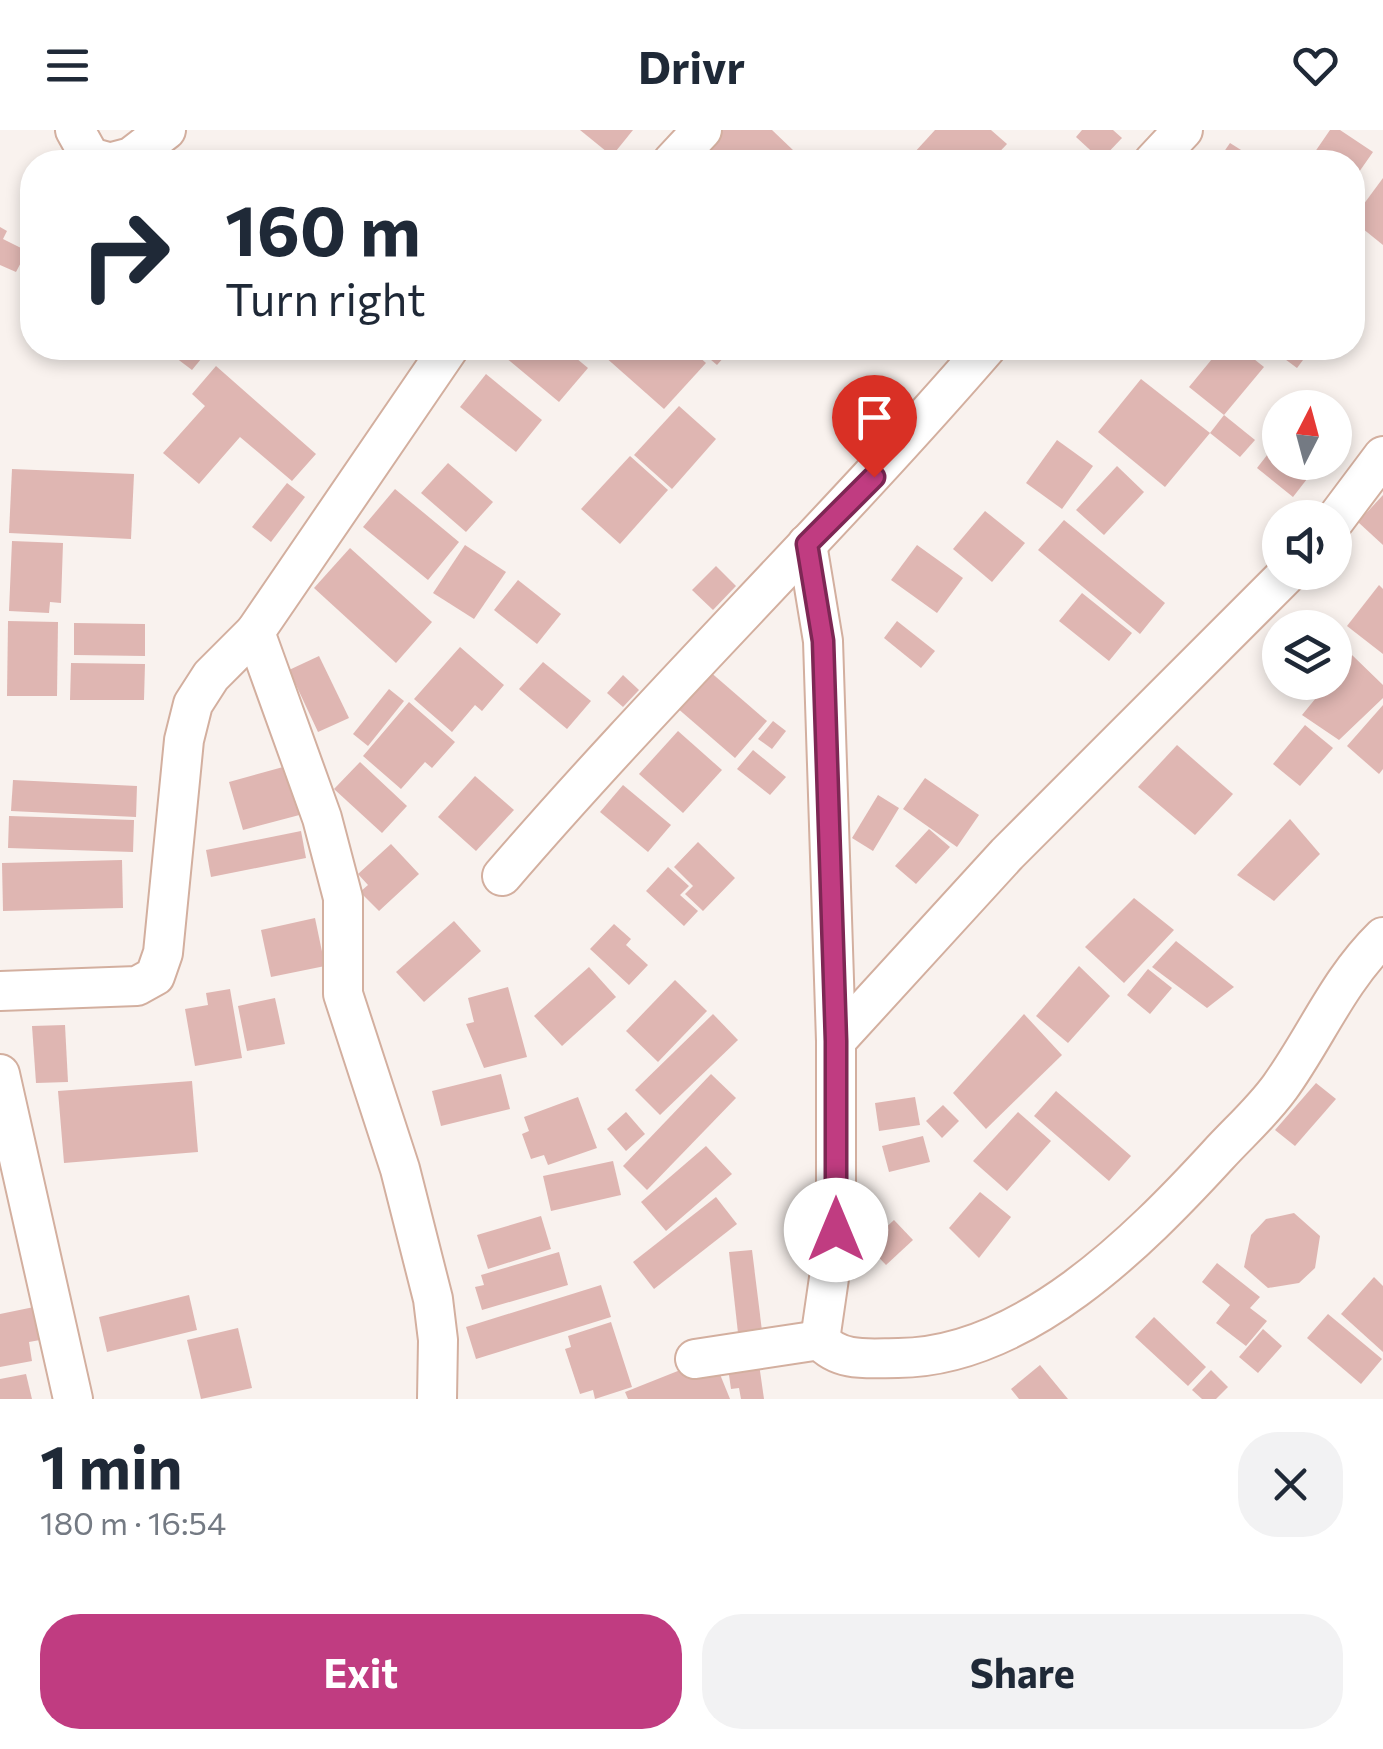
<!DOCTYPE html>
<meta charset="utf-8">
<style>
:root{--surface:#fff;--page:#f2f2f3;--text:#1f2937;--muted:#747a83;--accent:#c03c81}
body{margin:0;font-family:Commissioner,sans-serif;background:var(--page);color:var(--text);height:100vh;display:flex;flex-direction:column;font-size:38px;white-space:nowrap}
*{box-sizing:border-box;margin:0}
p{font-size:32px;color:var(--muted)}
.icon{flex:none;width:55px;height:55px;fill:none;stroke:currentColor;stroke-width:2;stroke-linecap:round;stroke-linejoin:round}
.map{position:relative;height:1269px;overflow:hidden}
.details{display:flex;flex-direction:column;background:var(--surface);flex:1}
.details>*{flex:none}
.hud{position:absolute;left:20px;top:20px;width:1345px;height:210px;border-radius:40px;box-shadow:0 5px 15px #0003;background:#fff;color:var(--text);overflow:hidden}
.needle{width:65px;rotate:6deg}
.controls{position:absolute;left:1262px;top:260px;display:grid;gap:20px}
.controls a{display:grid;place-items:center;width:90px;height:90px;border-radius:50%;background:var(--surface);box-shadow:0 5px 15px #0003;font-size:50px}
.pin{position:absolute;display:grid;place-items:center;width:85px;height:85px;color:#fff;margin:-102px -42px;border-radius:50% 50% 50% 0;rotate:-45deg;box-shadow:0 0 10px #0007}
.pin .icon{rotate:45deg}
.me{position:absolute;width:110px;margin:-55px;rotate:0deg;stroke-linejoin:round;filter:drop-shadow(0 0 8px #0008)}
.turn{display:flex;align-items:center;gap:35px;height:210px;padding:0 40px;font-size:45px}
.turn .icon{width:130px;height:130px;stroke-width:2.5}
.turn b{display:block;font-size:70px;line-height:85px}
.round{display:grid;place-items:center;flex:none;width:105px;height:105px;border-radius:40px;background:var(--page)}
.overview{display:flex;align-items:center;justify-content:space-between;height:170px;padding:0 40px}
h1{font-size:60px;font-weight:700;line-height:75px}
.primary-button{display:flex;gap:20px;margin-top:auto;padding:20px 40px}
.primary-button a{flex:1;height:115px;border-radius:40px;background:var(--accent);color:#fff;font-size:40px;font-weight:700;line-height:115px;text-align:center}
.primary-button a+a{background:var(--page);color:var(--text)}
header{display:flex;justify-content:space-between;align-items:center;height:130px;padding:0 40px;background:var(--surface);font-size:45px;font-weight:700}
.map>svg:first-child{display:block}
.building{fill:#dfb6b2}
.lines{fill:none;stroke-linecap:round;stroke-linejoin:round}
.minor-casing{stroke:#d3af9f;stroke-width:42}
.minor{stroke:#fff;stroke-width:38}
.route-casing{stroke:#7d2754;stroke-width:25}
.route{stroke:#c03c81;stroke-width:18}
</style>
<header><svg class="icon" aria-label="menu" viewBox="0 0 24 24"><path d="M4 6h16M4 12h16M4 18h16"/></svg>Drivr<svg class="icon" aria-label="heart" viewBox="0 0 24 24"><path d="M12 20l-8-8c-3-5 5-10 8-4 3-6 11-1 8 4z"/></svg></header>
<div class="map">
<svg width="1383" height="1269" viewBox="0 0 1383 1269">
<rect width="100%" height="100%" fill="#f9f2ee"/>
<g class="building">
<path d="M 580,0 L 633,0 L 612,26 Z"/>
<path d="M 718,0 L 772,0 L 794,21 L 784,32 L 722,32 L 703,15 Z"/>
<path d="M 935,0 L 991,0 L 1007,14 L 990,32 L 924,32 L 914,23 Z"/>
<path d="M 1082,0 L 1113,0 L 1122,8 L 1101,30 L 1076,7 Z"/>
<path d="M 1330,0 L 1340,0 L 1373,22 L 1352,52 L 1352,32 L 1308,32 Z"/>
<path d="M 1230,13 L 1260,32 L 1217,32 Z"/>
<path d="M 1383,48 L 1383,115 L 1352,90 Z"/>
<path d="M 0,97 L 7,101 L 3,109 L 27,121 L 16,142 L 0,135 Z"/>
<path d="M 163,218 L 210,218 L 192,240 Z"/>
<path d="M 513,218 L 564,218 L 588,238 L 559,272 L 505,227 Z"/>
<path d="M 595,218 L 689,218 L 706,233 L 664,279 Z"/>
<path d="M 697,218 L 732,218 L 717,235 Z"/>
<path d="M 1221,218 L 1240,218 L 1264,237 L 1224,285 L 1189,257 Z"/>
<path d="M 1270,218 L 1312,218 L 1297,238 Z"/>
<path d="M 216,236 L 316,324 L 292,351 L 240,307 L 199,354 L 163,323 L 205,276 L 192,264 Z"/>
<path d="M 486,244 L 542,290 L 516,322 L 460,277 Z"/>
<path d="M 1141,249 L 1210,303 L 1165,357 L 1098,302 Z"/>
<path d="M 679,276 L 716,309 L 672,359 L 634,325 Z"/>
<path d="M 1224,285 L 1255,310 L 1240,327 L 1210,303 Z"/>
<path d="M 1057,310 L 1093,336 L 1062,379 L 1026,353 Z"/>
<path d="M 1271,320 L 1280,332 L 1307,349 L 1293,367 L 1257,338 Z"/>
<path d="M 630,326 L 668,360 L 620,414 L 581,379 Z"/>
<path d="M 448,333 L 493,372 L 466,402 L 421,363 Z"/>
<path d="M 1117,336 L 1144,362 L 1104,405 L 1076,380 Z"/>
<path d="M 12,339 L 134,344 L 131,409 L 9,403 Z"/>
<path d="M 287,353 L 305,367 L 271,412 L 252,397 Z"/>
<path d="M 395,359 L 459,412 L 428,450 L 363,397 Z"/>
<path d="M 1383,365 L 1383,415 L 1358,392 Z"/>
<path d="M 985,381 L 1025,413 L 992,452 L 953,419 Z"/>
<path d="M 1064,390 L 1165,473 L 1140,504 L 1038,420 Z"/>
<path d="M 12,411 L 63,413 L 61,473 L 50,472 L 49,483 L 9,481 Z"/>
<path d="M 465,415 L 506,442 L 474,489 L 433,463 Z"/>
<path d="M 917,415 L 963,448 L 937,483 L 891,450 Z"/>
<path d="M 350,418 L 432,492 L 396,533 L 314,458 Z"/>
<path d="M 716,436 L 736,456 L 713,480 L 692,460 Z"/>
<path d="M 518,450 L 561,484 L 537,514 L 494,480 Z"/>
<path d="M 1379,455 L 1383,459 L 1383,524 L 1347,496 Z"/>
<path d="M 1082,463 L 1132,503 L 1109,531 L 1059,491 Z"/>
<path d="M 8,491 L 58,492 L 57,566 L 7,566 Z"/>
<path d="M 897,491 L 935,521 L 921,538 L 884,508 Z"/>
<path d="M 74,493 L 145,494 L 145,526 L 74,525 Z"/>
<path d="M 460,517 L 504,555 L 482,581 L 475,575 L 452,602 L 414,569 Z"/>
<path d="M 1352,525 L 1383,555 L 1383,568 L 1339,610 L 1302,585 L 1329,552 L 1335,552 L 1335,545 Z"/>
<path d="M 319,526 L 349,588 L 318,602 L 289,540 Z"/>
<path d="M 543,532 L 591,571 L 567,599 L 519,559 Z"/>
<path d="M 71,533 L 145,534 L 144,570 L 70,570 Z"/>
<path d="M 708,540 L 767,591 L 735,628 L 676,577 Z"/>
<path d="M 623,545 L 639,560 L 623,577 L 607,563 Z"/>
<path d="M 389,559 L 404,571 L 368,616 L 353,604 Z"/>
<path d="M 409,572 L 455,612 L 432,638 L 425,632 L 401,659 L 363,626 Z"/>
<path d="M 1383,575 L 1383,639 L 1379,644 L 1347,616 Z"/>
<path d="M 773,591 L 786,601 L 772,619 L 758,609 Z"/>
<path d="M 1305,595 L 1333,618 L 1300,656 L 1273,634 Z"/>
<path d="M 678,601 L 722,640 L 683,683 L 639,644 Z"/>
<path d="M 1177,615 L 1233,664 L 1195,705 L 1138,657 Z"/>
<path d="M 753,620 L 786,647 L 770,665 L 737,639 Z"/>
<path d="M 360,632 L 407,676 L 382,703 L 334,659 Z"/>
<path d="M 294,634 L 307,683 L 243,700 L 229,652 Z"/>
<path d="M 475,646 L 514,680 L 476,721 L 438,687 Z"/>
<path d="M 925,648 L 979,685 L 957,717 L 903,679 Z"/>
<path d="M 13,650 L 137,656 L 136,687 L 11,681 Z"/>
<path d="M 623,655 L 671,695 L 648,722 L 600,682 Z"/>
<path d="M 878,665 L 899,678 L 873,721 L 852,708 Z"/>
<path d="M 9,686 L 134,690 L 133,722 L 8,718 Z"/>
<path d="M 1290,689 L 1320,724 L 1274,771 L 1237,745 Z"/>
<path d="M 929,699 L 950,717 L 916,754 L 895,736 Z"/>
<path d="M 301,701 L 306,728 L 211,747 L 206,720 Z"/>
<path d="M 698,712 L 735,748 L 703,781 L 685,764 L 693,756 L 674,737 Z"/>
<path d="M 391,714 L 419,744 L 379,781 L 360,762 L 368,755 L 358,744 Z"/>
<path d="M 122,730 L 123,778 L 3,781 L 2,733 Z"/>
<path d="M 668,737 L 689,756 L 680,765 L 698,781 L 684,796 L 646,761 Z"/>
<path d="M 1134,768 L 1174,800 L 1124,853 L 1085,817 Z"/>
<path d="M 315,788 L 325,836 L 271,847 L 261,800 Z"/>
<path d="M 454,791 L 481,821 L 424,872 L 396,842 Z"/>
<path d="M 614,794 L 631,809 L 626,815 L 648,835 L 629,855 L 590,819 Z"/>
<path d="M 1176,811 L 1234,857 L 1207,878 L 1152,837 Z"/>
<path d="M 1079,836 L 1110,866 L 1068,913 L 1036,886 Z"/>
<path d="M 589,837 L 616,867 L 562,916 L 534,886 Z"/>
<path d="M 1148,839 L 1172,858 L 1150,884 L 1127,865 Z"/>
<path d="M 675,850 L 707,881 L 658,932 L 626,901 Z"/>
<path d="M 508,857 L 527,927 L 484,938 L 466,894 L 474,892 L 468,868 Z"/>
<path d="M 230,859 L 242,928 L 195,936 L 185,879 L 208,875 L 206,863 Z"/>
<path d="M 275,868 L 285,914 L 247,921 L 238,876 Z"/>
<path d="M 713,884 L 738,910 L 660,985 L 635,960 Z"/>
<path d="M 1024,884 L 1062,925 L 986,999 L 953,963 Z"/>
<path d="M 65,895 L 68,952 L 36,953 L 32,896 Z"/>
<path d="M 501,944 L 510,979 L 441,996 L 432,961 Z"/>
<path d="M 711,944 L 736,968 L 647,1060 L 623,1036 Z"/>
<path d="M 192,951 L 198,1022 L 64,1033 L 58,961 Z"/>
<path d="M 1316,953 L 1336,969 L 1295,1016 L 1275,1000 Z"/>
<path d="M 1056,961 L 1131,1026 L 1109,1051 L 1034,986 Z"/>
<path d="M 578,967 L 597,1018 L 548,1035 L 544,1025 L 531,1029 L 522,1004 L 529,1001 L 524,987 Z"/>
<path d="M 915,967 L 920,995 L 879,1001 L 875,973 Z"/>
<path d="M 943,975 L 959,991 L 942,1008 L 926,991 Z"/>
<path d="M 626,982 L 645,1004 L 626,1021 L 607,999 Z"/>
<path d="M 1018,982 L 1051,1011 L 1007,1061 L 973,1031 Z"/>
<path d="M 923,1006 L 930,1032 L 889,1042 L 882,1016 Z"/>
<path d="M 706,1016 L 732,1044 L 666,1101 L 641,1072 Z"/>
<path d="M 613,1031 L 621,1065 L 551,1081 L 543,1046 Z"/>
<path d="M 980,1062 L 1011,1087 L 979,1128 L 949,1098 Z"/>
<path d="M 716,1067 L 737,1094 L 654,1159 L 633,1132 Z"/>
<path d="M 1294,1083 L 1320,1106 L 1315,1138 L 1299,1153 L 1268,1158 L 1244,1137 L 1251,1105 L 1266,1089 Z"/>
<path d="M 541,1086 L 551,1119 L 488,1139 L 477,1105 Z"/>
<path d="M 894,1090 L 913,1110 L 886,1135 L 867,1115 Z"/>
<path d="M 752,1120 L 763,1209 L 739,1212 L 729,1122 Z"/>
<path d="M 559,1122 L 568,1155 L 482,1180 L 475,1157 L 484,1155 L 481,1145 Z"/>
<path d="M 1217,1133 L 1260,1167 L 1250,1178 L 1267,1191 L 1246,1216 L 1216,1193 L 1230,1175 L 1202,1152 Z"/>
<path d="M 1374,1147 L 1383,1156 L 1383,1222 L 1341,1184 Z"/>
<path d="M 601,1155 L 611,1187 L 476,1229 L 466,1197 Z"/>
<path d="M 189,1165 L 197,1200 L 107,1222 L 99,1187 Z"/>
<path d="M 34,1177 L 40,1210 L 29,1212 L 32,1231 L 0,1237 L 0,1184 Z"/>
<path d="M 1328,1184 L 1382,1229 L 1361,1254 L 1307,1208 Z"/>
<path d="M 1154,1187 L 1206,1237 L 1188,1256 L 1135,1207 Z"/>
<path d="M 611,1192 L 632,1257 L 595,1269 L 593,1260 L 580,1264 L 565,1219 L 571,1217 L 568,1206 Z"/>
<path d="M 238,1198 L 252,1258 L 201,1269 L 187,1210 Z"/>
<path d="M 1263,1199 L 1282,1216 L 1258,1243 L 1239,1227 Z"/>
<path d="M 713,1227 L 730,1269 L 628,1269 L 625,1262 Z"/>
<path d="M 758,1227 L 764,1269 L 741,1269 L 739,1258 L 731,1259 L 727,1231 Z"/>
<path d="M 1040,1235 L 1068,1269 L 1019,1269 L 1011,1259 Z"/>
<path d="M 1211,1240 L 1228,1257 L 1216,1269 L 1202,1269 L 1192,1260 Z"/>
<path d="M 26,1244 L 32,1269 L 0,1269 L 0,1249 Z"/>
</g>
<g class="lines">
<defs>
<g id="minor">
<path d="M 75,0 L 90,27 L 108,32"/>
<path d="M 112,32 L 131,27 L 166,0"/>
<path d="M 672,32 L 702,0"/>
<path d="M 1153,32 L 1183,0"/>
<path d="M 1335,390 L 1383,326"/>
<path d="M 807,414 L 823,511 L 836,911 L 836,1100 L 820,1210"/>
<path d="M 502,746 C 658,565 830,398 986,218"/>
<path d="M 0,861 L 137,856 L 155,846 L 163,823 L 184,610 L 193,574 L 211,546 L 255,502"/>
<path d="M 836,911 L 1007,724 L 1289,442"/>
<path d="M 0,944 L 73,1269"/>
<path d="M 820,1210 C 840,1233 870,1228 898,1228 C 1024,1227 1138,1112 1218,1025 C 1238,1003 1262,982 1280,957 C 1316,907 1338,851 1383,807"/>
<path d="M 695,1229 L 820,1210"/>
<path d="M 437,1269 L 438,1210 L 433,1169 L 400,1039 L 343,864 L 343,768 L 322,688 L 255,502 L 449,218"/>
</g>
</defs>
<use href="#minor" class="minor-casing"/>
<use href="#minor" class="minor"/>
</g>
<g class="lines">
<defs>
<path id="route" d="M 836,1100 L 836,911 L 823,511 L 807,414 L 874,347"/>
</defs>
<use href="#route" class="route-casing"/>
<use href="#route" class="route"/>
</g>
</svg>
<div class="controls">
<a><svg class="needle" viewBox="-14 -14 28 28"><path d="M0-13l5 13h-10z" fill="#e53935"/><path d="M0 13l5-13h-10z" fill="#747a83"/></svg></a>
<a><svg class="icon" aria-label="sound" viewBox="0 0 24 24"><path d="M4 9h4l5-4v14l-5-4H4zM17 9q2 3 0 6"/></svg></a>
<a><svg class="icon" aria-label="layers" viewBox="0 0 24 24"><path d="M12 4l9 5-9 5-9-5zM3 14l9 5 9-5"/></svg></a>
</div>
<div class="pin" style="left:874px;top:347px;background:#d93025"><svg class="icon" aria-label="arrive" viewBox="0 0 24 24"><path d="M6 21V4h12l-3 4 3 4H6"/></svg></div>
<svg class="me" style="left:836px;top:1100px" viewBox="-20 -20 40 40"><circle r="19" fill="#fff"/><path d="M0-13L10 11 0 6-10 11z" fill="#c03c81"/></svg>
<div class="hud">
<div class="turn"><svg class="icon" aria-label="right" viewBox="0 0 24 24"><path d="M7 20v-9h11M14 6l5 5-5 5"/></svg><div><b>160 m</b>Turn right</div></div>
</div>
</div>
<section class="details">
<div class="overview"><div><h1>1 min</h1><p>180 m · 16:54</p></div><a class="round"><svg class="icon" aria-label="close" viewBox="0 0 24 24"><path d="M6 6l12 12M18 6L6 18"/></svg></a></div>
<div class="primary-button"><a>Exit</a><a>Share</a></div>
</section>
